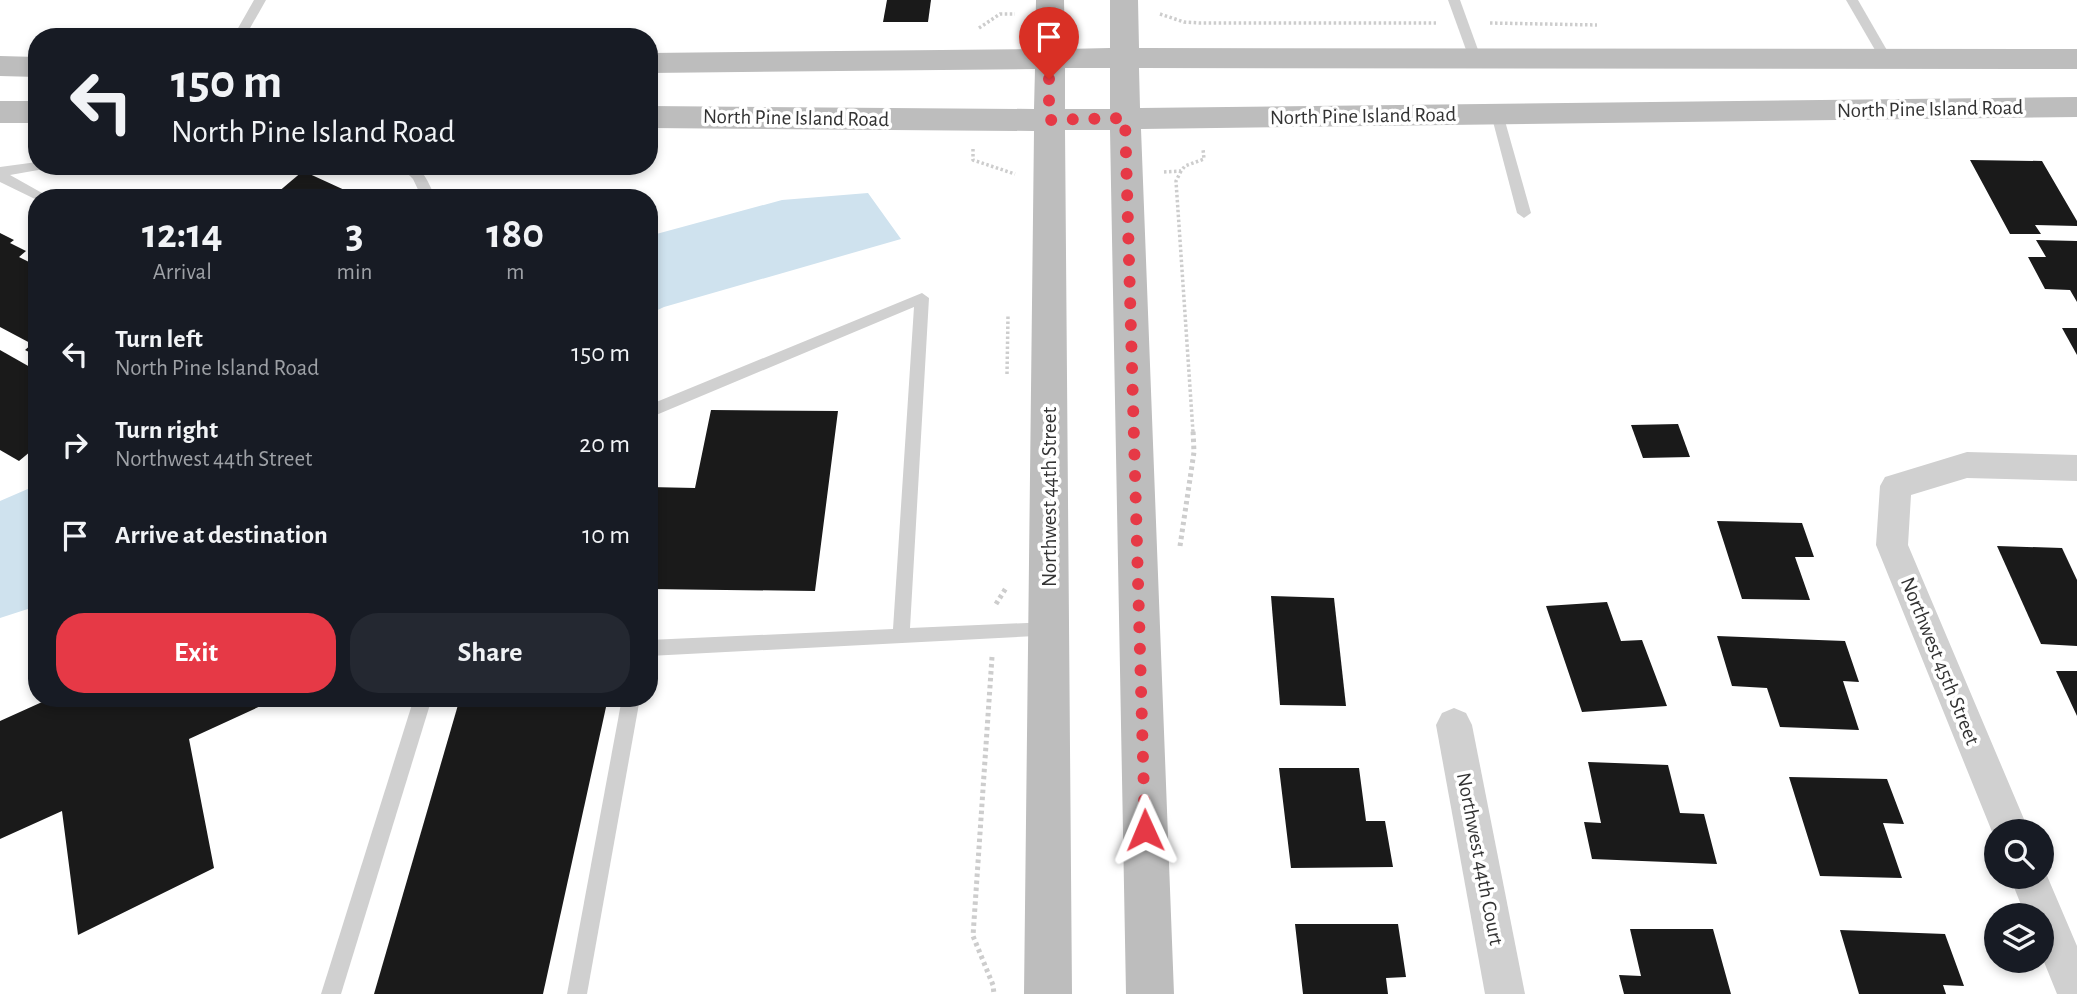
<!DOCTYPE html>
<style>
:root{--surface:#171b24;--page:#242831;--text:#f1f3f6;--muted:#9ea1a6;--accent:#e63946}
body{margin:0;font-family:"Alegreya Sans",sans-serif;background:var(--page);color:var(--text);height:100vh;display:flex;flex-direction:column;font-size:26px;white-space:nowrap}
*{box-sizing:border-box;margin:0}
p{font-size:23px;color:var(--muted)}
.icon{flex:none;width:38px;height:38px;fill:none;stroke:currentColor;stroke-width:2;stroke-linecap:round;stroke-linejoin:round}
.map{position:relative;flex:1;overflow:hidden}
.drawer{position:absolute;left:28px;top:189px;width:630px;height:518px;display:flex;flex-direction:column;background:var(--surface);border-radius:28px;box-shadow:0 4px 10px #0003}
.drawer>*{flex:none}
.top-card{position:absolute;left:28px;top:28px;width:630px;height:147px;border-radius:28px;box-shadow:0 4px 10px #0003;background:#171b24;color:var(--text);overflow:hidden}
.tools{position:absolute;left:1984px;top:819px;display:grid;gap:14px}
.tools a{display:grid;place-items:center;width:70px;height:70px;border-radius:50%;background:var(--surface);box-shadow:0 4px 10px #0003;font-size:35px}
.pin{position:absolute;display:grid;place-items:center;width:60px;height:60px;color:#fff;margin:-72px -30px;border-radius:50% 50% 50% 0;rotate:-45deg;box-shadow:0 0 7px #0007}
.pin .icon{rotate:45deg}
.me{position:absolute;width:77px;margin:-38px;rotate:359deg;stroke-linejoin:round;filter:drop-shadow(0 0 5px #0008)}
.turn{display:flex;align-items:center;gap:24px;height:147px;padding:0 28px;font-size:32px}
.turn .icon{width:91px;height:91px;stroke-width:2.5}
.turn b{display:block;font-size:49px;line-height:60px}
.eta{display:flex;justify-content:space-evenly;align-items:center;height:119px;text-align:center}
.eta b{font-size:42px;font-weight:700;line-height:49px}
.button{display:flex;gap:14px;margin-top:auto;padding:14px 28px}
.button a{flex:1;height:80px;border-radius:28px;background:var(--accent);color:#fff;font-size:28px;font-weight:700;line-height:80px;text-align:center}
.button a+a{background:var(--page);color:var(--text)}
ul{padding:0;list-style:none}
li{display:flex;align-items:center;gap:21px;height:91px;padding:0 28px}
li div{flex:1}
li b{display:block;font-size:26px}
li em{font-style:normal}
.map>svg:first-child{display:block}
.water{fill:#cfe2ee}
.building{fill:#1a1a1a}
.lines{fill:none;stroke-linecap:round;stroke-linejoin:round}
.path-far1{stroke:#cdcdcd;stroke-width:3.5;stroke-dasharray:2.5 2.5;stroke-linecap:butt}
.path{stroke:#cdcdcd;stroke-width:5;stroke-dasharray:3.5 3.5;stroke-linecap:butt}
.lane{fill:#d0d0d0;fill-rule:evenodd}
.street{fill:#d0d0d0;fill-rule:evenodd}
.secondary{fill:#bdbdbd;fill-rule:evenodd}
.route{stroke:#e63946;stroke-width:12;stroke-dasharray:0 21.6}
.labels{text-anchor:middle;dominant-baseline:central;stroke-width:7;stroke-linejoin:round;paint-order:stroke}
.street-label{font-size:21px;fill:#333;stroke:#fff}
</style>
<div class="map">
<svg width="2077" height="994" viewBox="0 0 2077 994">
<rect width="100%" height="100%" fill="#fff"/>
<g class="water">
<path d="M 868,193 L 901,239 L 664,307 L 649,314 L 649,236 L 782,200 Z"/>
<path d="M 37,485 L 37,606 L 0,618 L 0,501 Z"/>
</g>
<g class="building">
<path d="M 887,0 L 931,0 L 928,22 L 883,22 Z"/>
<path d="M 1970,160 L 2042,161 L 2077,221 L 2077,226 L 2035,225 L 2041,234 L 2010,234 Z"/>
<path d="M 303,171 L 362,198 L 271,198 Z"/>
<path d="M 0,233 L 14,240 L 10,243 L 26,251 L 19,257 L 37,266 L 37,356 L 25,350 L 32,344 L 0,327 Z"/>
<path d="M 2036,240 L 2077,241 L 2077,302 L 2070,290 L 2045,289 L 2028,257 L 2046,257 Z"/>
<path d="M 2062,328 L 2077,328 L 2077,355 Z"/>
<path d="M 0,350 L 37,371 L 37,446 L 19,461 L 0,450 Z"/>
<path d="M 711,410 L 838,411 L 815,591 L 649,589 L 649,487 L 695,488 Z"/>
<path d="M 1678,424 L 1690,457 L 1643,458 L 1631,425 Z"/>
<path d="M 1717,521 L 1802,523 L 1814,557 L 1795,557 L 1810,600 L 1742,599 Z"/>
<path d="M 1997,546 L 2062,548 L 2077,580 L 2077,646 L 2041,644 Z"/>
<path d="M 1271,596 L 1334,598 L 1346,706 L 1280,705 Z"/>
<path d="M 1607,602 L 1621,641 L 1642,640 L 1667,706 L 1582,712 L 1546,606 Z"/>
<path d="M 1717,636 L 1845,641 L 1859,682 L 1843,681 L 1859,730 L 1780,727 L 1767,688 L 1732,686 Z"/>
<path d="M 2056,671 L 2077,671 L 2077,716 Z"/>
<path d="M 51,698 L 278,698 L 189,739 L 214,868 L 78,935 L 62,811 L 0,839 L 0,721 Z"/>
<path d="M 460,698 L 608,698 L 543,994 L 374,994 Z"/>
<path d="M 1588,762 L 1668,765 L 1680,813 L 1704,814 L 1717,864 L 1592,859 L 1584,822 L 1601,823 Z"/>
<path d="M 1279,768 L 1359,768 L 1366,821 L 1385,821 L 1393,867 L 1291,868 Z"/>
<path d="M 1789,777 L 1887,779 L 1904,824 L 1883,823 L 1902,878 L 1820,876 Z"/>
<path d="M 1295,924 L 1398,924 L 1406,977 L 1386,978 L 1388,994 L 1303,994 Z"/>
<path d="M 1630,929 L 1713,929 L 1731,994 L 1624,994 L 1619,975 L 1641,976 Z"/>
<path d="M 1840,930 L 1945,934 L 1964,986 L 1943,985 L 1946,994 L 1859,994 Z"/>
</g>
<g class="lines">
<g class="path-far1">
<path d="M 1160,14 L 1184,22 L 1200,23 L 1436,23"/>
<path d="M 1490,23 L 1597,25"/>
<path d="M 979,28 L 1000,14 L 1015,14"/>
<path d="M 973,149 L 973,160 L 1015,174"/>
<path d="M 1181,171 L 1176,181 L 1193,432"/>
<path d="M 1164,172 L 1181,171 L 1185,166 L 1204,159 L 1203,149"/>
<path d="M 1007,374 L 1008,316"/>
</g>
<g class="path">
<path d="M 1180,546 L 1194,452 L 1193,430"/>
<path d="M 996,604 L 1006,588"/>
<path d="M 992,657 L 973,936 L 993,985 L 994,994"/>
</g>
<g class="lane">
<path d="M 254,0 L 266,0 L 245,37 L 233,37 Z"/>
<path d="M 1448,0 L 1460,0 L 1481,58 L 1479,61 L 1475,62 L 1469,58 Z"/>
<path d="M 1846,0 L 1858,0 L 1892,59 L 1890,62 L 1882,62 Z"/>
<path d="M 1497,110 L 1503,114 L 1531,213 L 1524,218 L 1517,213 L 1491,114 Z"/>
<path d="M 37,162 L 37,166 L 45,166 L 44,169 L 10,175 L 51,198 L 37,200 L 0,182 L 0,167 Z"/>
<path d="M 400,166 C 425,166 425,177 436,198 L 422,198 L 413,179 Z"/>
<path d="M 922,293 L 929,298 L 910,628 L 1049,622 L 1055,625 L 1057,630 L 1055,635 L 649,656 L 649,640 L 893,629 L 914,307 L 649,418 L 649,405 Z"/>
<path d="M 414,698 L 432,698 L 341,994 L 321,994 Z"/>
<path d="M 622,698 L 640,698 L 587,994 L 567,994 Z"/>
</g>
<g class="street">
<path d="M 1967,452 L 2077,455 L 2077,481 L 1967,478 L 1911,495 L 1908,545 L 2029,831 L 1997,831 L 1997,844 L 1876,545 L 1880,486 L 1885,477 Z"/>
<path d="M 1454,708 L 1466,713 L 1472,725 L 1525,994 L 1485,994 L 1436,725 L 1442,713 Z"/>
<path d="M 2042,864 L 2077,946 L 2077,994 L 2057,994 L 2042,957 L 2042,915 L 2025,915 L 2010,877 L 2042,877 Z"/>
</g>
<g class="secondary">
<path d="M 1036,0 L 1064,0 L 1065,49 L 1110,48 L 1110,0 L 1138,0 L 1139,48 L 2077,49 L 2077,69 L 1139,68 L 1140,108 L 2077,97 L 2077,117 L 1141,129 L 1174,994 L 1126,994 L 1110,130 L 1065,130 L 1072,994 L 1024,994 L 1034,131 L 649,128 L 649,106 L 1034,109 L 1035,69 L 649,73 L 649,53 L 1035,49 ZM 1065,68 L 1110,68 L 1110,109 L 1065,109 Z"/>
<path d="M 0,56 L 37,57 L 37,77 L 0,76 Z"/>
<rect x="0" y="101" width="37" height="22"/>
</g>
</g>
<g class="lines">
<path class="route" d="M 1049,79 L 1049,120 L 1125,118 L 1145,830"/>
</g>
<g class="labels">
<g class="street-label">
<text transform="translate(1930 109) rotate(-1)">North Pine Island Road</text>
<text transform="translate(1363 116) rotate(-1)">North Pine Island Road</text>
<text transform="translate(796 118) rotate(1)">North Pine Island Road</text>
<text transform="translate(1049 497) rotate(-90)">Northwest 44th Street</text>
<text transform="translate(1940 661) rotate(68)">Northwest 45th Street</text>
<text transform="translate(1480 859) rotate(79)">Northwest 44th Court</text>
</g>
</g>
</svg>
<div class="tools">
<a><svg class="icon" aria-label="search" viewBox="0 0 24 24"><circle cx="10" cy="10" r="6"/><path d="M15 15l6 6"/></svg></a>
<a><svg class="icon" aria-label="layers" viewBox="0 0 24 24"><path d="M12 4l9 5-9 5-9-5zM3 14l9 5 9-5"/></svg></a>
</div>
<div class="pin" style="left:1049px;top:79px;background:#d93025"><svg class="icon" aria-label="arrive" viewBox="0 0 24 24"><path d="M6 21V4h12l-3 4 3 4H6"/></svg></div>
<svg class="me" style="left:1145px;top:830px" viewBox="-20 -20 40 40"><path d="M0-17L14 15 0 8-14 15z" fill="#e63946" stroke="#fff" stroke-width="4"/></svg>
<div class="top-card">
<div class="turn"><svg class="icon" aria-label="left" viewBox="0 0 24 24"><path d="M17 20v-9H6M10 6l-5 5 5 5"/></svg><div><b>150 m</b>North Pine Island Road</div></div>
</div>
<section class="drawer">
<div class="eta">
<div><b>12:14</b><p>Arrival</p></div>
<div><b>3</b><p>min</p></div>
<div><b>180</b><p>m</p></div>
</div>
<ul>
<li><svg class="icon" aria-label="left" viewBox="0 0 24 24"><path d="M17 20v-9H6M10 6l-5 5 5 5"/></svg><div><b>Turn left</b><p>North Pine Island Road</p></div><em>150 m</em></li>
<li><svg class="icon" aria-label="right" viewBox="0 0 24 24"><path d="M7 20v-9h11M14 6l5 5-5 5"/></svg><div><b>Turn right</b><p>Northwest 44th Street</p></div><em>20 m</em></li>
<li><svg class="icon" aria-label="arrive" viewBox="0 0 24 24"><path d="M6 21V4h12l-3 4 3 4H6"/></svg><div><b>Arrive at destination</b></div><em>10 m</em></li>
</ul>
<div class="button"><a>Exit</a><a>Share</a></div>
</section>
</div>
